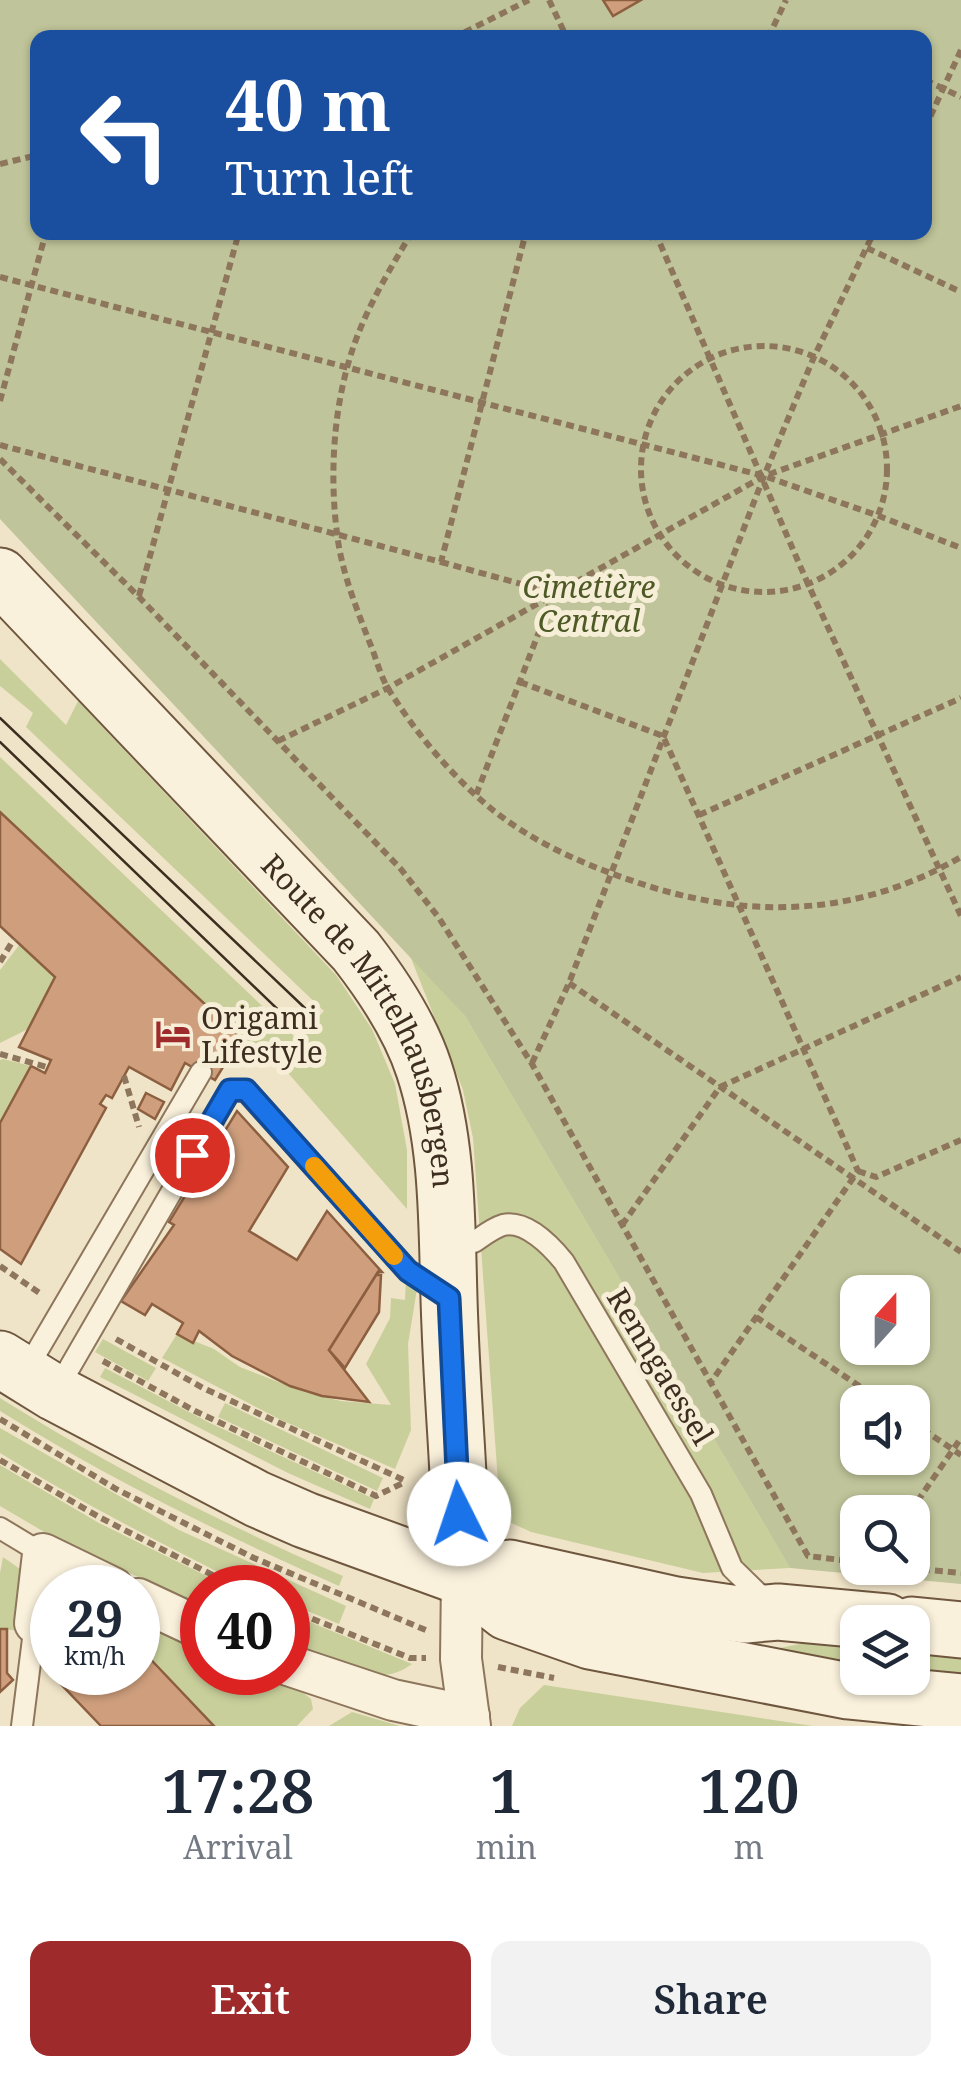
<!DOCTYPE html>
<meta charset="utf-8">
<style>
:root{--surface:#fff;--page:#f2f2f3;--text:#1f2937;--muted:#747a83;--accent:#9e2a2b}
body{margin:0;font-family:"Noto Serif",serif;background:var(--page);color:var(--text);height:100vh;display:flex;flex-direction:column;font-size:38px;white-space:nowrap}
*{box-sizing:border-box;margin:0}
p{font-size:32px;color:var(--muted)}
.icon{flex:none;width:55px;height:55px;fill:none;stroke:currentColor;stroke-width:2;stroke-linecap:round;stroke-linejoin:round}
.map{position:relative;height:1726px;overflow:hidden}
.side{display:flex;flex-direction:column;background:var(--surface);flex:1}
.side>*{flex:none}
.top-card{position:absolute;left:30px;top:30px;width:902px;height:210px;border-radius:20px;box-shadow:0 2px 8px #0004;background:#1a4fa0;color:#fff;overflow:hidden}
.needle{width:65px;rotate:21deg}
.controls{position:absolute;left:840px;top:1275px;display:grid;gap:20px}
.controls a{display:grid;place-items:center;width:90px;height:90px;border-radius:20px;background:var(--surface);box-shadow:0 2px 8px #0004;font-size:50px}
.speed{position:absolute;left:30px;top:1565px;display:flex;gap:20px;font-size:50px;font-weight:700;text-align:center}
.speed>*{display:grid;place-content:center;width:130px;height:130px;border-radius:50%;background:var(--surface);box-shadow:0 2px 8px #0004;line-height:1}
.speed small{font-size:25px;font-weight:400}
.speed .limit{border:15px solid #d22;background:#fff;color:#111}
.pin{position:absolute;display:grid;place-items:center;width:85px;height:85px;color:#fff;margin:-42px;border:5px solid #fff;border-radius:50%;box-shadow:0 2px 10px #0007}
.me{position:absolute;width:110px;margin:-55px;rotate:356deg;stroke-linejoin:round;filter:drop-shadow(0 0 8px #0008)}
.turn{display:flex;align-items:center;gap:35px;height:210px;padding:0 30px;font-size:45px}
.turn .icon{width:130px;height:130px;stroke-width:2.5}
.turn b{display:block;font-size:70px;line-height:85px}
.eta{display:flex;justify-content:space-evenly;align-items:center;height:170px;text-align:center}
.eta b{font-size:60px;font-weight:600;line-height:70px}
.primary-button{display:flex;gap:20px;margin-top:auto;padding:20px 30px}
.primary-button a{flex:1;height:115px;border-radius:20px;background:var(--accent);color:#fff;font-size:40px;font-weight:600;line-height:115px;text-align:center}
.primary-button a+a{background:var(--page);color:var(--text)}
.map>svg:first-child{display:block}
.green{fill:#c9cf9b}
.cemetery{fill:#bfc49a;fill-rule:evenodd}
.building{fill:#cf9f7d;stroke:#8d5f41;stroke-width:2.5}
.lines{fill:none;stroke-linecap:round;stroke-linejoin:round}
.lane-casing{stroke:#8d765c;stroke-width:24}
.street-casing{stroke:#8d765c;stroke-width:44}
.secondary-casing{stroke:#6f573f;stroke-width:59}
.path{stroke:#8d765c;stroke-width:6;stroke-dasharray:8 5;stroke-linecap:butt}
.lane{stroke:#faf1dc;stroke-width:20}
.street{stroke:#faf1dc;stroke-width:40}
.secondary{stroke:#faf1dc;stroke-width:55}
.tram{stroke:#3d2e20;stroke-width:2.5}
.route-casing{stroke:#114b97;stroke-width:25}
.route{stroke:#1a73e8;stroke-width:18}
.slow{stroke:#f59e0b;stroke-width:18}
.labels{text-anchor:middle;dominant-baseline:central;stroke-width:10;stroke-linejoin:round;paint-order:stroke}
.park-label{font-size:30px;font-style:italic;fill:#4d5a26;stroke:#f7eed8}
.poi-label{font-size:30px;fill:#3d2e20;stroke:#f7eed8;text-anchor:start}
.street-label{font-size:30px;fill:#3d2e20;stroke:#f7eed8}
</style>
<div class="map">
<svg width="961" height="1726" viewBox="0 0 961 1726">
<rect width="100%" height="100%" fill="#f0e4c8"/>
<g class="green">
<path d="M 0,659 L 66,725 L 78,701 L 336,975 L 372,1029 L 395,1084 L 407,1150 L 407,1209 L 288,1073 L 241,1038 L 0,812 L 0,757 L 297,1039 L 324,1011 L 26,727 L 33,713 L 0,686 Z"/>
<path d="M 20,944 L 55,977 L 28,1029 L 0,1043 L 0,970 Z"/>
<path d="M 409,953 L 465,1016 L 790,1568 L 703,1573 L 531,1532 L 505,1520 L 500,1509 L 473,1138 L 463,1090 Z"/>
<path d="M 3,1059 L 31,1066 L 0,1123 L 0,1060 Z"/>
<path d="M 406,1278 L 417,1289 L 408,1344 L 411,1430 L 395,1469 L 281,1420 L 162,1358 L 177,1334 L 214,1349 L 240,1367 L 307,1393 L 341,1401 L 391,1405 L 366,1364 L 390,1318 L 391,1298 L 405,1300 Z"/>
<path d="M 103,1339 L 156,1368 L 148,1381 L 95,1352 Z"/>
<path d="M 105,1368 L 210,1423 L 374,1499 L 370,1509 L 288,1473 L 100,1377 Z"/>
<path d="M 0,1398 C 110,1467 224,1524 343,1576 L 339,1586 C 221,1534 109,1479 0,1411 Z"/>
<path d="M 225,1403 L 383,1478 L 377,1491 L 218,1417 Z"/>
<path d="M 0,1428 L 179,1530 L 346,1606 L 339,1624 L 288,1603 L 288,1588 L 251,1587 L 242,1584 C 160,1543 78,1501 0,1453 Z"/>
<path d="M 0,1465 L 99,1523 L 229,1587 L 202,1588 L 202,1607 L 51,1536 L 0,1506 Z"/>
<path d="M 3,1557 L 20,1569 L 23,1582 L 21,1631 L 0,1629 L 0,1573 Z"/>
<path d="M 288,1613 L 412,1664 C 374,1693 326,1660 288,1643 Z"/>
<path d="M 138,1619 L 202,1650 L 202,1672 C 243,1673 279,1672 311,1699 L 313,1709 L 297,1726 L 214,1726 L 138,1646 Z"/>
<path d="M 840,1636 L 857,1637 L 857,1672 L 744,1655 Z"/>
<path d="M 913,1643 L 961,1648 L 961,1684 L 912,1678 Z"/>
<path d="M 544,1685 L 813,1726 L 512,1726 L 520,1708 Z"/>
<path d="M 352,1712 L 400,1726 L 329,1726 Z"/>
</g>
<path class="cemetery" d="M 0,0 L 961,0 L 961,1584 L 790,1568 L 465,1016 L 0,519 ZM 38,38 L 925,38 L 925,232 L 38,232 ZM 858,1292 L 912,1292 L 912,1348 L 858,1348 ZM 858,1402 L 912,1402 L 912,1458 L 858,1458 ZM 858,1512 L 912,1512 L 912,1568 L 858,1568 Z"/>
<g class="building">
<path d="M 603,0 L 641,0 L 613,16 Z"/>
<path d="M 0,812 L 241,1038 L 215,1080 L 185,1063 L 171,1090 L 129,1067 L 112,1098 L 106,1095 L 100,1104 L 106,1108 L 21,1264 L 0,1249 L 0,1123 L 31,1066 L 45,1073 L 51,1060 L 19,1047 L 55,977 L 0,926 Z"/>
<path d="M 146,1093 L 164,1102 L 155,1119 L 138,1109 Z"/>
<path d="M 237,1111 L 288,1167 L 249,1231 L 297,1260 L 327,1211 L 382,1272 L 378,1272 L 329,1350 L 369,1402 L 322,1396 L 290,1386 L 232,1356 L 199,1331 L 193,1343 L 177,1334 L 183,1323 L 152,1304 L 145,1315 L 121,1301 L 174,1225 L 169,1222 Z"/>
<path d="M 378,1272 L 378,1275 L 381,1275 L 379,1312 L 345,1368 L 329,1350 Z"/>
<path d="M 0,1629 L 7,1629 L 7,1673 L 13,1680 L 0,1692 Z"/>
<path d="M 138,1646 L 214,1726 L 101,1726 L 57,1680 L 65,1672 L 138,1672 Z"/>
</g>
<g class="lines">
<defs>
<g id="lane">
<path d="M 450,1233 L 474,1242 C 483,1236 493,1228 503,1225 C 526,1220 551,1246 564,1262 L 701,1494 L 732,1568 L 770,1605"/>
<path d="M 25,1372 L 201,1072"/>
<path d="M 56,1391 L 230,1091 L 245,1090 L 408,1271 L 440,1293"/>
<path d="M 0,1528 L 43,1554"/>
<path d="M 22,1726 L 35,1623"/>
</g>
<g id="street">
<path d="M 462,1577 L 461,1659 L 470,1726"/>
<path d="M 138,1599 L 202,1629"/>
<path d="M 35,1623 L 43,1554 L 113,1588"/>
<path d="M 288,1665 L 393,1700 L 469,1716"/>
</g>
<g id="secondary">
<path id="s1" d="M 0,576 L 356,951 C 384,987 410,1026 424,1069 C 451,1151 446,1241 450,1326 C 453,1409 461,1493 462,1577"/>
<path d="M 0,1359 L 55,1393 L 257,1499 L 305,1520 L 462,1577 L 507,1612 L 590,1641 L 848,1691 L 961,1702"/>
<path d="M 462,1577 L 510,1568 L 676,1605 L 745,1615 L 778,1612 L 887,1622"/>
<path d="M 912,1625 L 961,1630"/>
</g>
</defs>
<use href="#lane" class="lane-casing"/>
<use href="#street" class="street-casing"/>
<use href="#secondary" class="secondary-casing"/>
<g class="path">
<path d="M 549,0 L 567,38"/>
<path d="M 453,38 L 529,0"/>
<path d="M 768,38 L 786,0"/>
<path d="M 925,80 L 961,97"/>
<path d="M 925,128 L 961,50"/>
<path d="M 0,164 L 38,155"/>
<path d="M 412,232 C 386,276 360,318 347,368 C 333,419 330,480 337,533 C 341,570 356,607 369,641 C 376,657 380,676 389,690 C 414,730 446,769 481,800 C 528,842 589,867 648,886 C 757,920 861,915 961,857"/>
<path d="M 632,232 L 657,239"/>
<path d="M 655,232 L 808,584 L 961,916"/>
<path d="M 867,248 L 961,292"/>
<path d="M 0,277 L 764,476 L 879,516 L 961,548"/>
<circle cx="764" cy="469" r="123"/>
<path d="M 0,401 L 46,232"/>
<path d="M 0,445 L 441,562 L 526,232"/>
<path d="M 0,459 L 139,597 L 400,868 L 439,918 L 532,1064 L 808,1556 L 858,1562"/>
<path d="M 441,562 L 554,593 L 476,795"/>
<path d="M 139,596 L 239,232"/>
<path d="M 520,682 L 663,736 L 858,1171 L 711,1382"/>
<path d="M 278,741 L 388,688 L 764,476 L 961,406"/>
<path d="M 699,815 L 961,698"/>
<path d="M 0,962 L 14,939"/>
<path d="M 569,983 L 961,1252"/>
<path d="M 0,1054 L 47,1067"/>
<path d="M 532,1063 L 569,983 L 764,476 L 814,357 L 874,232"/>
<path d="M 124,1076 L 139,1127"/>
<path d="M 858,1171 L 876,1177 L 961,1140"/>
<path d="M 622,1225 L 720,1087 L 961,977"/>
<path d="M 0,1266 L 41,1294"/>
<path d="M 756,1317 L 883,1402"/>
<path d="M 116,1339 L 203,1388 L 406,1481"/>
<path d="M 103,1361 L 195,1411 L 376,1496 L 405,1482"/>
<path d="M 0,1419 L 116,1489 L 254,1558 L 428,1631"/>
<path d="M 912,1422 L 961,1455"/>
<path d="M 0,1460 L 101,1518 L 238,1588"/>
<path d="M 910,1512 L 961,1438"/>
<path d="M 909,1568 L 961,1573"/>
<path d="M 288,1609 L 410,1658 L 426,1658"/>
<path d="M 498,1667 L 554,1678"/>
</g>
<use href="#lane" class="lane"/>
<use href="#street" class="street"/>
<use href="#secondary" class="secondary"/>
<g class="tram">
<path d="M 0,718 L 308,1011"/>
<path d="M 0,742 L 295,1026"/>
</g>
</g>
<g class="lines">
<defs>
<path id="route" d="M 192,1155 L 230,1090 L 246,1090 L 408,1271 L 449,1298 L 459,1514"/>
</defs>
<use href="#route" class="route-casing"/>
<use href="#route" class="route"/>
<path class="slow" d="M 314,1166 L 394,1256"/>
</g>
<defs>
<symbol id="hotel-bare" viewBox="-9 -9 18 18"><path d="M-6-4.5h1.5V1H6V5H4.5V3h-9V5H-6ZM-4 0a1.8 1.8 0 1 1 3.6 0ZM.5 0V-2.5h3Q6-2.5 6 0Z" fill="#9e2a2b" stroke="#f7eed8" stroke-width="2.5" paint-order="stroke"/></symbol>
</defs>
<g fill-rule="evenodd">
<use href="#hotel-bare" x="148" y="1009" width="50" height="50"/>
</g>
<g class="labels">
<g class="park-label">
<text x="589" y="586">Cimetière<tspan x="589" dy="34">Central</tspan></text>
</g>
<g class="poi-label">
<text x="201" y="1017">Origami<tspan x="201" dy="34">Lifestyle</tspan></text>
</g>
<g class="street-label">
<text stroke="none"><textPath href="#s1" startOffset="582">Route de Mittelhausbergen</textPath></text>
<text transform="translate(661 1366) rotate(59)">Renngaessel</text>
</g>
</g>
</svg>
<div class="controls">
<a><svg class="needle" viewBox="-14 -14 28 28"><path d="M0-13l5 13h-10z" fill="#e53935"/><path d="M0 13l5-13h-10z" fill="#747a83"/></svg></a>
<a><svg class="icon" aria-label="sound" viewBox="0 0 24 24"><path d="M4 9h4l5-4v14l-5-4H4zM17 9q2 3 0 6"/></svg></a>
<a><svg class="icon" aria-label="search" viewBox="0 0 24 24"><circle cx="10" cy="10" r="6"/><path d="M15 15l6 6"/></svg></a>
<a><svg class="icon" aria-label="layers" viewBox="0 0 24 24"><path d="M12 4l9 5-9 5-9-5zM3 14l9 5 9-5"/></svg></a>
</div>
<div class="speed"><div>29<small>km/h</small></div><div class="limit">40</div></div>
<div class="pin" style="left:192px;top:1155px;background:#d93025"><svg class="icon" aria-label="arrive" viewBox="0 0 24 24"><path d="M6 21V4h12l-3 4 3 4H6"/></svg></div>
<svg class="me" style="left:459px;top:1514px" viewBox="-20 -20 40 40"><circle r="19" fill="#fff"/><path d="M0-13L10 11 0 6-10 11z" fill="#1a73e8"/></svg>
<div class="top-card">
<div class="turn"><svg class="icon" aria-label="left" viewBox="0 0 24 24"><path d="M17 20v-9H6M10 6l-5 5 5 5"/></svg><div><b>40 m</b>Turn left</div></div>
</div>
</div>
<section class="side">
<div class="eta">
<div><b>17:28</b><p>Arrival</p></div>
<div><b>1</b><p>min</p></div>
<div><b>120</b><p>m</p></div>
</div>
<div class="primary-button"><a>Exit</a><a>Share</a></div>
</section>
